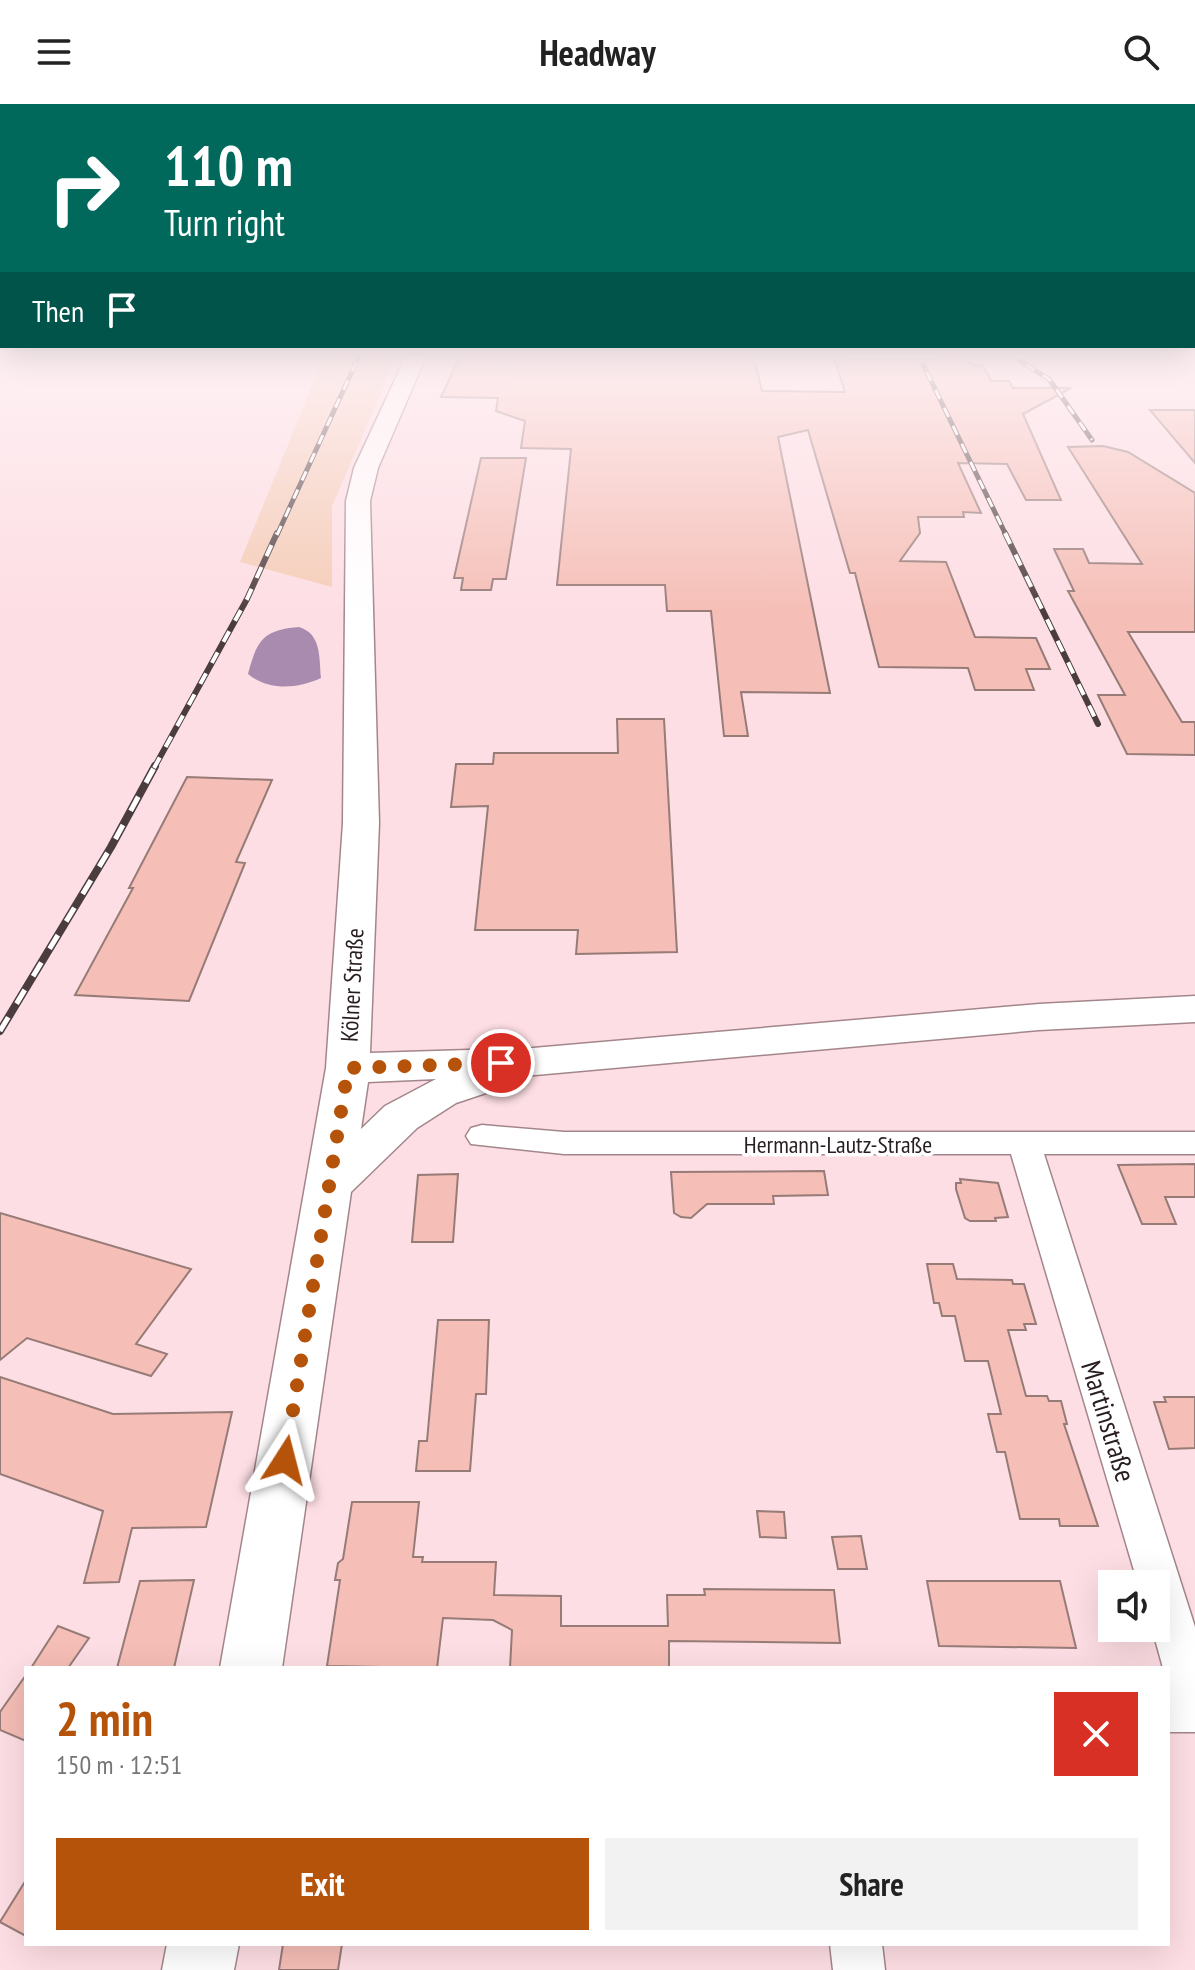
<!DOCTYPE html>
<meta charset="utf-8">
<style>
:root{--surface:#fff;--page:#f2f2f2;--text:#222;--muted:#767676;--accent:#b45309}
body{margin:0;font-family:"PT Sans Narrow",sans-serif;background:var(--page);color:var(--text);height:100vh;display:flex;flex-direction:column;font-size:30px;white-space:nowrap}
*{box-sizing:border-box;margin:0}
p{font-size:26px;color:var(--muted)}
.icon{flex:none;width:44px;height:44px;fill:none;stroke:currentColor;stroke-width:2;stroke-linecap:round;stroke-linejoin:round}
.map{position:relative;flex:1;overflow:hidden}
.panel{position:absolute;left:24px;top:1562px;width:1146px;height:280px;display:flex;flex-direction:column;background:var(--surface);border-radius:0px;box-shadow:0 8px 32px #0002}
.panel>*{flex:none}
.top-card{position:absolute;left:0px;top:0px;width:1196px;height:244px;box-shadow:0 8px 32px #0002;background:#00695c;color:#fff;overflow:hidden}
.tools{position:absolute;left:1098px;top:1466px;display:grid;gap:16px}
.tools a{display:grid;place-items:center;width:72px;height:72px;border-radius:0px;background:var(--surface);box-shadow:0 8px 32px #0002;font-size:40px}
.pin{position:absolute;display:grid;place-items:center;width:68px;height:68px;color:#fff;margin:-34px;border:4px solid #fff;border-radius:50%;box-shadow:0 2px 8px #0007}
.me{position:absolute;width:88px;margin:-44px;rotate:9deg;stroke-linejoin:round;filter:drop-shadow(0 0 6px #0008)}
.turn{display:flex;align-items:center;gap:28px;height:168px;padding:0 32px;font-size:36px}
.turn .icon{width:104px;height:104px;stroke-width:2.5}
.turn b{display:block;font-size:56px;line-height:68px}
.then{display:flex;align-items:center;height:76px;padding:0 32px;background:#0003;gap:16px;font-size:30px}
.round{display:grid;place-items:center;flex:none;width:84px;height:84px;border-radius:0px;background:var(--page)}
.overview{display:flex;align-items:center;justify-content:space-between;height:136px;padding:0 32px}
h1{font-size:48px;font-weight:700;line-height:60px;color:var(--accent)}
.primary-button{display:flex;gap:16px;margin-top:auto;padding:16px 32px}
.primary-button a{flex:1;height:92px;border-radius:0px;background:var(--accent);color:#fff;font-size:32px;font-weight:700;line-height:92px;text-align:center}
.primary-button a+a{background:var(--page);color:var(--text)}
header{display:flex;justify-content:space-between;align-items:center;height:104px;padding:0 32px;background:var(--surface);font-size:36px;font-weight:700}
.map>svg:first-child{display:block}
.green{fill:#f4ccb6}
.water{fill:#aa8bb0}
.building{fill:#f5beb6;stroke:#977b77;stroke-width:2}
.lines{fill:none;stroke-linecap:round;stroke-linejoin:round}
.street-casing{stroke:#a3868b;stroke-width:3}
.secondary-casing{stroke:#a3868b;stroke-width:3}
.street{fill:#fff;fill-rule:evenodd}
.secondary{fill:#fff;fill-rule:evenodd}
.rail-far2-casing{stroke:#4b3d3f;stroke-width:5}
.rail-far1-casing{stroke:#4b3d3f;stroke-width:6}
.rail-casing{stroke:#4b3d3f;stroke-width:8}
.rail-far2{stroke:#fff;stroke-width:3;stroke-dasharray:10;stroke-linecap:butt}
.rail-far1{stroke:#fff;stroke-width:4;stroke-dasharray:12;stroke-linecap:butt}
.rail{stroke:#fff;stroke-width:5;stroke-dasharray:16;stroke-linecap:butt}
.route{stroke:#b45309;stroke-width:14;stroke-dasharray:0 25.2}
.labels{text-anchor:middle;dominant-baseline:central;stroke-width:7;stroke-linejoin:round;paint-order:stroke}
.street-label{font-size:24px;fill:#281d1f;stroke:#fff}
.near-street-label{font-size:28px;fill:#281d1f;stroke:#fff}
</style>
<header><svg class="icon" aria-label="menu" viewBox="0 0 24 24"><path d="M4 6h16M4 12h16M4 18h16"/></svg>Headway<svg class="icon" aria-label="search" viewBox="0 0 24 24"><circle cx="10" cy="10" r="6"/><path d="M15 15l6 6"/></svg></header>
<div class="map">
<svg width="1195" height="1866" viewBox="0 0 1195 1866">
<rect width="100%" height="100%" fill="#fddee4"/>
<path class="green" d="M 325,250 L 398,250 L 332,402 L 332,483 L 240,458 Z"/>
<path class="water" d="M 299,523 C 322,530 319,554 321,574 C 297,585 269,587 248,570 C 257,537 262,526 299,523 Z"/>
<g class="building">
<path d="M 461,250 L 753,250 L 762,287 L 845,288 L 834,254 L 940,255 L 937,250 L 965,250 L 972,261 L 983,261 L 991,277 L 1009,277 L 1013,284 L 1071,284 L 1023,310 L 1061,396 L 1026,396 L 1007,360 L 958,359 L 981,409 L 963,408 L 964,413 L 918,413 L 920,429 L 900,457 L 946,458 L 975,533 L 1036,534 L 1050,565 L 1026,565 L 1034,586 L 975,586 L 968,564 L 879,563 L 855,469 L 850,469 L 808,326 L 778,333 L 830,589 L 741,588 L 748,632 L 724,632 L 711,507 L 667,507 L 665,481 L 557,481 L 571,345 L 521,344 L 525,317 L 496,307 L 498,294 L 441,293 Z"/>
<path d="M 1150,306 L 1195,306 L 1195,359 Z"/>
<path d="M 1103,342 L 1128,348 L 1195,389 L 1195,528 L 1128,528 L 1182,618 L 1195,618 L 1195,651 L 1127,650 L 1098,591 L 1125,591 L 1068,487 L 1074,487 L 1054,445 L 1083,445 L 1089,459 L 1142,460 L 1068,343 Z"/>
<path d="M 481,354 L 526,354 L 506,475 L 493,475 L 491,486 L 461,486 L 463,474 L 454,474 Z"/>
<path d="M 617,615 L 664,615 L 677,848 L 576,850 L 578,826 L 475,826 L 488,702 L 451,703 L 456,660 L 493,660 L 494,649 L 618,649 Z"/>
<path d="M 187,673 L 272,676 L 236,758 L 245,759 L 189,897 L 75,891 L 133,784 L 129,784 Z"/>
<path d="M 1195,1060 L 1195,1093 L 1165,1093 L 1176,1120 L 1142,1120 L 1118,1061 Z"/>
<path d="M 824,1067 L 828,1091 L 773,1092 L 774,1100 L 707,1100 L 691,1114 L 681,1113 L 674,1109 L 671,1068 Z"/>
<path d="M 458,1070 L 453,1138 L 412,1138 L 418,1071 Z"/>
<path d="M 960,1075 L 998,1079 L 1008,1113 L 995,1114 L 996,1117 L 970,1117 L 965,1114 L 956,1085 L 956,1079 L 961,1079 Z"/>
<path d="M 0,1109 L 191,1165 L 136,1240 L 167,1250 L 151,1272 L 27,1234 L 0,1256 Z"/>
<path d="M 927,1160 L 953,1160 L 957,1175 L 1012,1176 L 1013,1180 L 1024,1180 L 1036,1220 L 1024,1220 L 1026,1226 L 1008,1226 L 1026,1292 L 1047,1292 L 1049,1297 L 1061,1297 L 1067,1320 L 1064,1320 L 1098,1422 L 1060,1422 L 1059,1415 L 1020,1415 L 1005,1348 L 997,1348 L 988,1310 L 1001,1310 L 988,1257 L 965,1257 L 955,1212 L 942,1212 L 939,1199 L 934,1199 Z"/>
<path d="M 438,1216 L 489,1216 L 486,1290 L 476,1290 L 470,1367 L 416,1367 L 419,1337 L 427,1337 Z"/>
<path d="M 0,1273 L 113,1310 L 232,1308 L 206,1423 L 132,1424 L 119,1478 L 84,1479 L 103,1407 L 0,1370 Z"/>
<path d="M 1164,1293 L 1195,1293 L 1195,1344 L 1169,1345 L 1154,1298 L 1166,1298 Z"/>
<path d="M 352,1398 L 419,1398 L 413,1453 L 423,1453 L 422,1458 L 496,1458 L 494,1491 L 561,1492 L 561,1522 L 668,1522 L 667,1491 L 705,1491 L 704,1485 L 834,1486 L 840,1539 L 669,1537 L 669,1564 L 510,1564 L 512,1526 L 493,1516 L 443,1514 L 437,1564 L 327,1562 L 340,1476 L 335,1476 L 338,1459 L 343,1455 Z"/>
<path d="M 757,1407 L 784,1408 L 786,1434 L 760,1433 Z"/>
<path d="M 861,1432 L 867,1465 L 838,1465 L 832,1433 Z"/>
<path d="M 194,1476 L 174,1564 L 117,1564 L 140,1477 Z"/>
<path d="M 927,1477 L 1060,1477 L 1076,1544 L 939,1542 Z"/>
<path d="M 58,1522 L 89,1534 L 68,1564 L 31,1564 Z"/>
<path d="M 26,1571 L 26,1637 L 0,1626 L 0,1608 Z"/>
<path d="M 26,1776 L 26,1832 L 0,1818 Z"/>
<path d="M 283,1840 L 342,1840 L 338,1866 L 279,1866 Z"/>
</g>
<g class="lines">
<defs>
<g id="street">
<path d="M 482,1021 L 564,1028 L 1195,1028 L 1195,1050 L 1044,1050 L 1195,1523 L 1195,1628 L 1168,1628 L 1168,1564 L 1163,1564 L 1152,1524 L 1156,1524 L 1156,1480 L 1138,1480 L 1011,1050 L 564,1050 L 471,1040 L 466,1032 L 471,1024 Z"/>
<path d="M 830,1840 L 882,1840 L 885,1866 L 833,1866 Z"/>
</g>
<g id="secondary">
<path d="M 407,250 L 427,250 L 378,364 L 370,397 L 379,719 L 370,949 L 533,944 L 1039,900 L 1195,892 L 1195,918 L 1039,926 L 513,973 L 507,982 L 456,999 L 417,1024 L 351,1088 L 282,1564 L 220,1564 L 326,964 L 343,719 L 346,397 L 354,364 ZM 436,975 L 385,1002 L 361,1025 L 368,978 Z"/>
<path d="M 167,1840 L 239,1840 L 234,1866 L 162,1866 Z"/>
</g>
</defs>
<use href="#street" class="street-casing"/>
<use href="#secondary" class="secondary-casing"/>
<use href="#street" class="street"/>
<use href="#secondary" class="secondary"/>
<defs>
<g id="rail-far2">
<path d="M 918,250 L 1006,431"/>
<path d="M 1009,250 L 1049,275 L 1092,336"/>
<path d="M 277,431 L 360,250"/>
</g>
<g id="rail-far1">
<path d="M 1005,429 L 1098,620"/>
<path d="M 154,664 L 247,495 L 277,429"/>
</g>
<path id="rail" d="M 0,927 L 111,743 L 155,662"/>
</defs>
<use href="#rail-far2" class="rail-far2-casing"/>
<use href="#rail-far1" class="rail-far1-casing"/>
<use href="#rail" class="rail-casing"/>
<use href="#rail-far2" class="rail-far2"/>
<use href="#rail-far1" class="rail-far1"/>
<use href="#rail" class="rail"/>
</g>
<linearGradient id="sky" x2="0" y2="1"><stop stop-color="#8fa4d2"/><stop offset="0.49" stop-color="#fef0f3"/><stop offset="1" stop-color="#fef0f3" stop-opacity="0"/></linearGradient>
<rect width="1195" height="511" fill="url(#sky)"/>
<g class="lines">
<path class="route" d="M 285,1356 L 348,964 L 501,959"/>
</g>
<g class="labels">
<g class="street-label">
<text transform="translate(352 881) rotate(-87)">Kölner Straße</text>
<text x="838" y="1040">Hermann-Lautz-Straße</text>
</g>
<g class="near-street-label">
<text transform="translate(1109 1317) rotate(73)">Martinstraße</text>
</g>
</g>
</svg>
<div class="tools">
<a><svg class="icon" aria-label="sound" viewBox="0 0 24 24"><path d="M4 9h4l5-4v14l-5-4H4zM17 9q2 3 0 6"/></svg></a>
</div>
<div class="pin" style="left:501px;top:959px;background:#d93025"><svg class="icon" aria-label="arrive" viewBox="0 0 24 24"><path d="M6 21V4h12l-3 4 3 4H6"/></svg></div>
<svg class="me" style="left:285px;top:1356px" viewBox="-20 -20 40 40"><path d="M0-17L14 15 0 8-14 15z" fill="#b45309" stroke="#fff" stroke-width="4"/></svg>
<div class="top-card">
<div class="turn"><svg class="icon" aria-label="right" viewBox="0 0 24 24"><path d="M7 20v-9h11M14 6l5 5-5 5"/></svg><div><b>110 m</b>Turn right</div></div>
<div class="then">Then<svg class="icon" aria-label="arrive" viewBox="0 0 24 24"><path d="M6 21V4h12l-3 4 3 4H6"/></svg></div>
</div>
<section class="panel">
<div class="overview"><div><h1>2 min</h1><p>150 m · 12:51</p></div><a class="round" style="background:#d93025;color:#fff"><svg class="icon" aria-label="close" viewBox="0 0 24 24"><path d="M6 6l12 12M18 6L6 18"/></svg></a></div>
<div class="primary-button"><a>Exit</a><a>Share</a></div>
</section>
</div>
